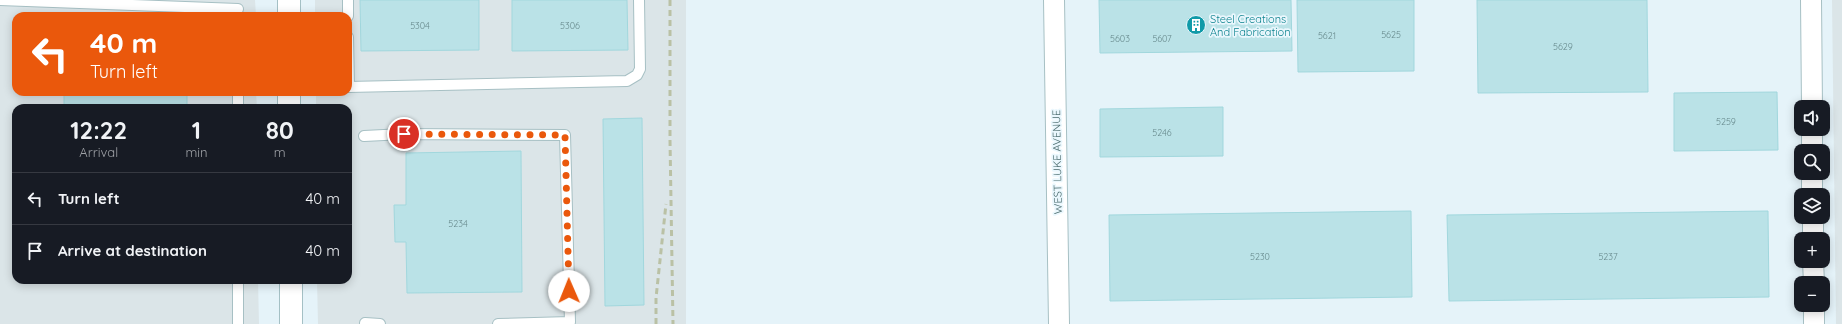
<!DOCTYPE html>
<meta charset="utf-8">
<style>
:root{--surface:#171b24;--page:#242831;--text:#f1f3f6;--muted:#9ea1a6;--line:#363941}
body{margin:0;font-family:Quicksand,sans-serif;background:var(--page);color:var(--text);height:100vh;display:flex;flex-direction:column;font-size:15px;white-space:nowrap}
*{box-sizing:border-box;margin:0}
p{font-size:13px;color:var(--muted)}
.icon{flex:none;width:22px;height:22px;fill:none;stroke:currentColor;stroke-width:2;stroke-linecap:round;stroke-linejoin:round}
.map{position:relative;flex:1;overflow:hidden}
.sheet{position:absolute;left:12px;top:104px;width:340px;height:180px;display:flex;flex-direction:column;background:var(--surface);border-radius:12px;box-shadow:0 2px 10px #0003}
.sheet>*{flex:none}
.hud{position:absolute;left:12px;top:12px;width:340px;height:84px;border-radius:12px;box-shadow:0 2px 10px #0003;background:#ea580c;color:#fff;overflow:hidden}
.tools{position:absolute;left:1794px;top:100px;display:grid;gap:8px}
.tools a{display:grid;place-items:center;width:36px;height:36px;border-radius:8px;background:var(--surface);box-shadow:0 2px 10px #0003;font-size:20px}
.pin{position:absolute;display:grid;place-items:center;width:34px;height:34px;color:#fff;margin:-17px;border:2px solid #fff;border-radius:50%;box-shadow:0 1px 4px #0007}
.me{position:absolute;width:44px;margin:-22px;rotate:359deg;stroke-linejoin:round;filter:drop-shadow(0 0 3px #0008)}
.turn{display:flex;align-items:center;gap:14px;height:84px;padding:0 12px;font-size:18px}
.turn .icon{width:52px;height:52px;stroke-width:2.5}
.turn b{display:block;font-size:28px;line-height:34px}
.eta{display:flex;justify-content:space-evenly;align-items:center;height:68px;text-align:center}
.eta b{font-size:24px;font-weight:700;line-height:28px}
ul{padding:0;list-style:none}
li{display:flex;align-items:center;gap:12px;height:52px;padding:0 12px;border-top:1px solid var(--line)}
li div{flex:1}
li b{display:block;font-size:15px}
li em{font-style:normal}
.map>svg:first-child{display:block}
.industrial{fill:#dbe5e8}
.building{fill:#bae2e7;stroke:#a1d7dd}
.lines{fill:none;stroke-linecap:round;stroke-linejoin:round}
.lane-casing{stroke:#a7c0c4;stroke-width:12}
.street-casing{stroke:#a7c0c4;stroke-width:22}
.secondary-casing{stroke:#a4c0c5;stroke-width:24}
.lane{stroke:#fff;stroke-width:10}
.street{stroke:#fff;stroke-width:20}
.secondary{stroke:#fff;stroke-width:22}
.rail{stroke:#bac1a5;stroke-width:3;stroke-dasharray:6 4;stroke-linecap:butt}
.route{stroke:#ea580c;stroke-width:7;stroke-dasharray:0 12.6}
.labels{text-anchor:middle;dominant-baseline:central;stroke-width:3.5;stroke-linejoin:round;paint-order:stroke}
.number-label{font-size:9px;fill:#688a8d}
.culture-label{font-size:11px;fill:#0d838f;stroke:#eaf7fd;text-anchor:start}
.street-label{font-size:11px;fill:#4d6d6f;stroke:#eaf7fd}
</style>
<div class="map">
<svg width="1842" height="324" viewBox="0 0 1842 324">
<rect width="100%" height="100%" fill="#e5f3f9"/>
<g class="industrial">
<path d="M 0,0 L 255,0 L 256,16 L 16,16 L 16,92 L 256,92 L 257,108 L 16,108 L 16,280 L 258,280 L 259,324 L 0,324 Z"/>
<path d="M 315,0 L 686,0 L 686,324 L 318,324 L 317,280 L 348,280 L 348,108 L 316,108 L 316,92 L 348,92 L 348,16 L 315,16 Z"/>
<path d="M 1832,0 L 1842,0 L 1842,324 L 1836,324 Z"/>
</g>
<g class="building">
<path d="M 360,0 L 479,0 L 479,50 L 361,51 Z"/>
<path d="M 512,0 L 627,0 L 628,50 L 512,51 Z"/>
<path d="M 1099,0 L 1291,0 L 1292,51 L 1100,53 Z"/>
<path d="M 1297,0 L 1414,0 L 1414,71 L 1298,72 Z"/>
<path d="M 1477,0 L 1647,0 L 1648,92 L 1478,93 Z"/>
<rect x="64" y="92" width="123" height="16"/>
<path d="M 1777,92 L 1778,150 L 1674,151 L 1674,93 Z"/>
<path d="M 1223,107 L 1223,156 L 1100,157 L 1100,109 Z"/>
<path d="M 642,118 L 644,305 L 605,306 L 603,119 Z"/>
<path d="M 521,151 L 522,292 L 407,293 L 406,242 L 395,242 L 394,205 L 406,205 L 406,153 Z"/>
<path d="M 1411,211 L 1412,297 L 1110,301 L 1109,215 Z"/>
<path d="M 1768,211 L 1769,297 L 1449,301 L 1447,215 Z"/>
</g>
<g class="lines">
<defs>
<g id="lane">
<path d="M 0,0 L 238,9"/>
<path d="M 348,0 L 348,16"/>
<path d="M 348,37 L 349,87"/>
<path d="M 348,87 L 627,81 L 637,75 L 640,69 L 639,0"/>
<path d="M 238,108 L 238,92"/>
<path d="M 364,136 L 404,134 L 565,135 L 570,322 L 498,324"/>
<path d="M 365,323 L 380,324"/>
<path d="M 238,324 L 238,280"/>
</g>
<g id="street">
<path d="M 1054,0 L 1059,324"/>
<path d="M 1811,0 L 1812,107"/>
<path d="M 1812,129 L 1812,151"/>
<path d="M 1812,173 L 1812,195"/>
<path d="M 1813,217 L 1813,239"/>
<path d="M 1813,261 L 1814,283"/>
<path d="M 1814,305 L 1814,324"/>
</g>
<g id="secondary">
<path d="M 289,0 L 289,16"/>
<path d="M 289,92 L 289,108"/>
<path d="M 291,280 L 291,324"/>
</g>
</defs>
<use href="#lane" class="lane-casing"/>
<use href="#street" class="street-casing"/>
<use href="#secondary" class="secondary-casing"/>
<use href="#lane" class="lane"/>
<use href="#street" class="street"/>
<use href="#secondary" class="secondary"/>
<g class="rail">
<path d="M 670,0 L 670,140 L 673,324"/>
<path d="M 656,324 L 656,298 L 666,204"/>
</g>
</g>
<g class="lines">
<path class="route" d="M 404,134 L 565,135 L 569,291"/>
</g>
<defs>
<symbol id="building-disc" viewBox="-11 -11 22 22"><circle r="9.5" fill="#0f9aa8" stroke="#eaf7fd"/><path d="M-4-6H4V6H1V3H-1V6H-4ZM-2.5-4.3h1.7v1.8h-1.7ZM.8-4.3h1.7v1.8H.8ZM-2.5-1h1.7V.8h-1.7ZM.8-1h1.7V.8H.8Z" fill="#fff"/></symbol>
</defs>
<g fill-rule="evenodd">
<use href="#building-disc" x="1185" y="14" width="22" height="22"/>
</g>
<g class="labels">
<g class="number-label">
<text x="420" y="25">5304</text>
<text x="570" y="25">5306</text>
<text x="1391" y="34">5625</text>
<text x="1327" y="35">5621</text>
<text x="1120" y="38">5603</text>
<text x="1162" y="38">5607</text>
<text x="1563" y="46">5629</text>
<text x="1726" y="121">5259</text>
<text x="1162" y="132">5246</text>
<text x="458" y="223">5234</text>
<text x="1260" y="256">5230</text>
<text x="1608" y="256">5237</text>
</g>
<g class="culture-label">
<text x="1210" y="19">Steel Creations<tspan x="1210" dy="13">And Fabrication</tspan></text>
</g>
<g class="street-label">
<text transform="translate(1057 162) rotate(-91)">WEST LUKE AVENUE</text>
</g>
</g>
</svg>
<div class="tools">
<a><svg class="icon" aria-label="sound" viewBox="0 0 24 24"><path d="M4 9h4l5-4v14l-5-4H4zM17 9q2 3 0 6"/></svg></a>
<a><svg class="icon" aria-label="search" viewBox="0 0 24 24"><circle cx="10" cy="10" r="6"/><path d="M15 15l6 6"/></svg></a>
<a><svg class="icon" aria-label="layers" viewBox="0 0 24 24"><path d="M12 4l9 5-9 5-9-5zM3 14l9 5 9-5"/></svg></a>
<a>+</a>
<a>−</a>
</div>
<div class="pin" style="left:404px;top:134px;background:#d93025"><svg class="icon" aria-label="arrive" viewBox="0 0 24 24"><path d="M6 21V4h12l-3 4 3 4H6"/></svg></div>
<svg class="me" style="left:569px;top:291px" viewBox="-20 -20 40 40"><circle r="19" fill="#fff"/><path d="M0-13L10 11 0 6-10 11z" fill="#ea580c"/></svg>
<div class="hud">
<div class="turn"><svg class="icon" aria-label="left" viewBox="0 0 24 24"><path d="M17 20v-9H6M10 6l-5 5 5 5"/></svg><div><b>40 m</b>Turn left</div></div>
</div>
<section class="sheet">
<div class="eta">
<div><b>12:22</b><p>Arrival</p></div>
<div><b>1</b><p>min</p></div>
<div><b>80</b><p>m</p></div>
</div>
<ul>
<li><svg class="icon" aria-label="left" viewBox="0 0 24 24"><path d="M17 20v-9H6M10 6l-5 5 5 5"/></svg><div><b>Turn left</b></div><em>40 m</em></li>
<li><svg class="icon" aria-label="arrive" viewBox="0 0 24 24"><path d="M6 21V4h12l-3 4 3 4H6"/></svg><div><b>Arrive at destination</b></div><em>40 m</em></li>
</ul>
</section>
</div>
